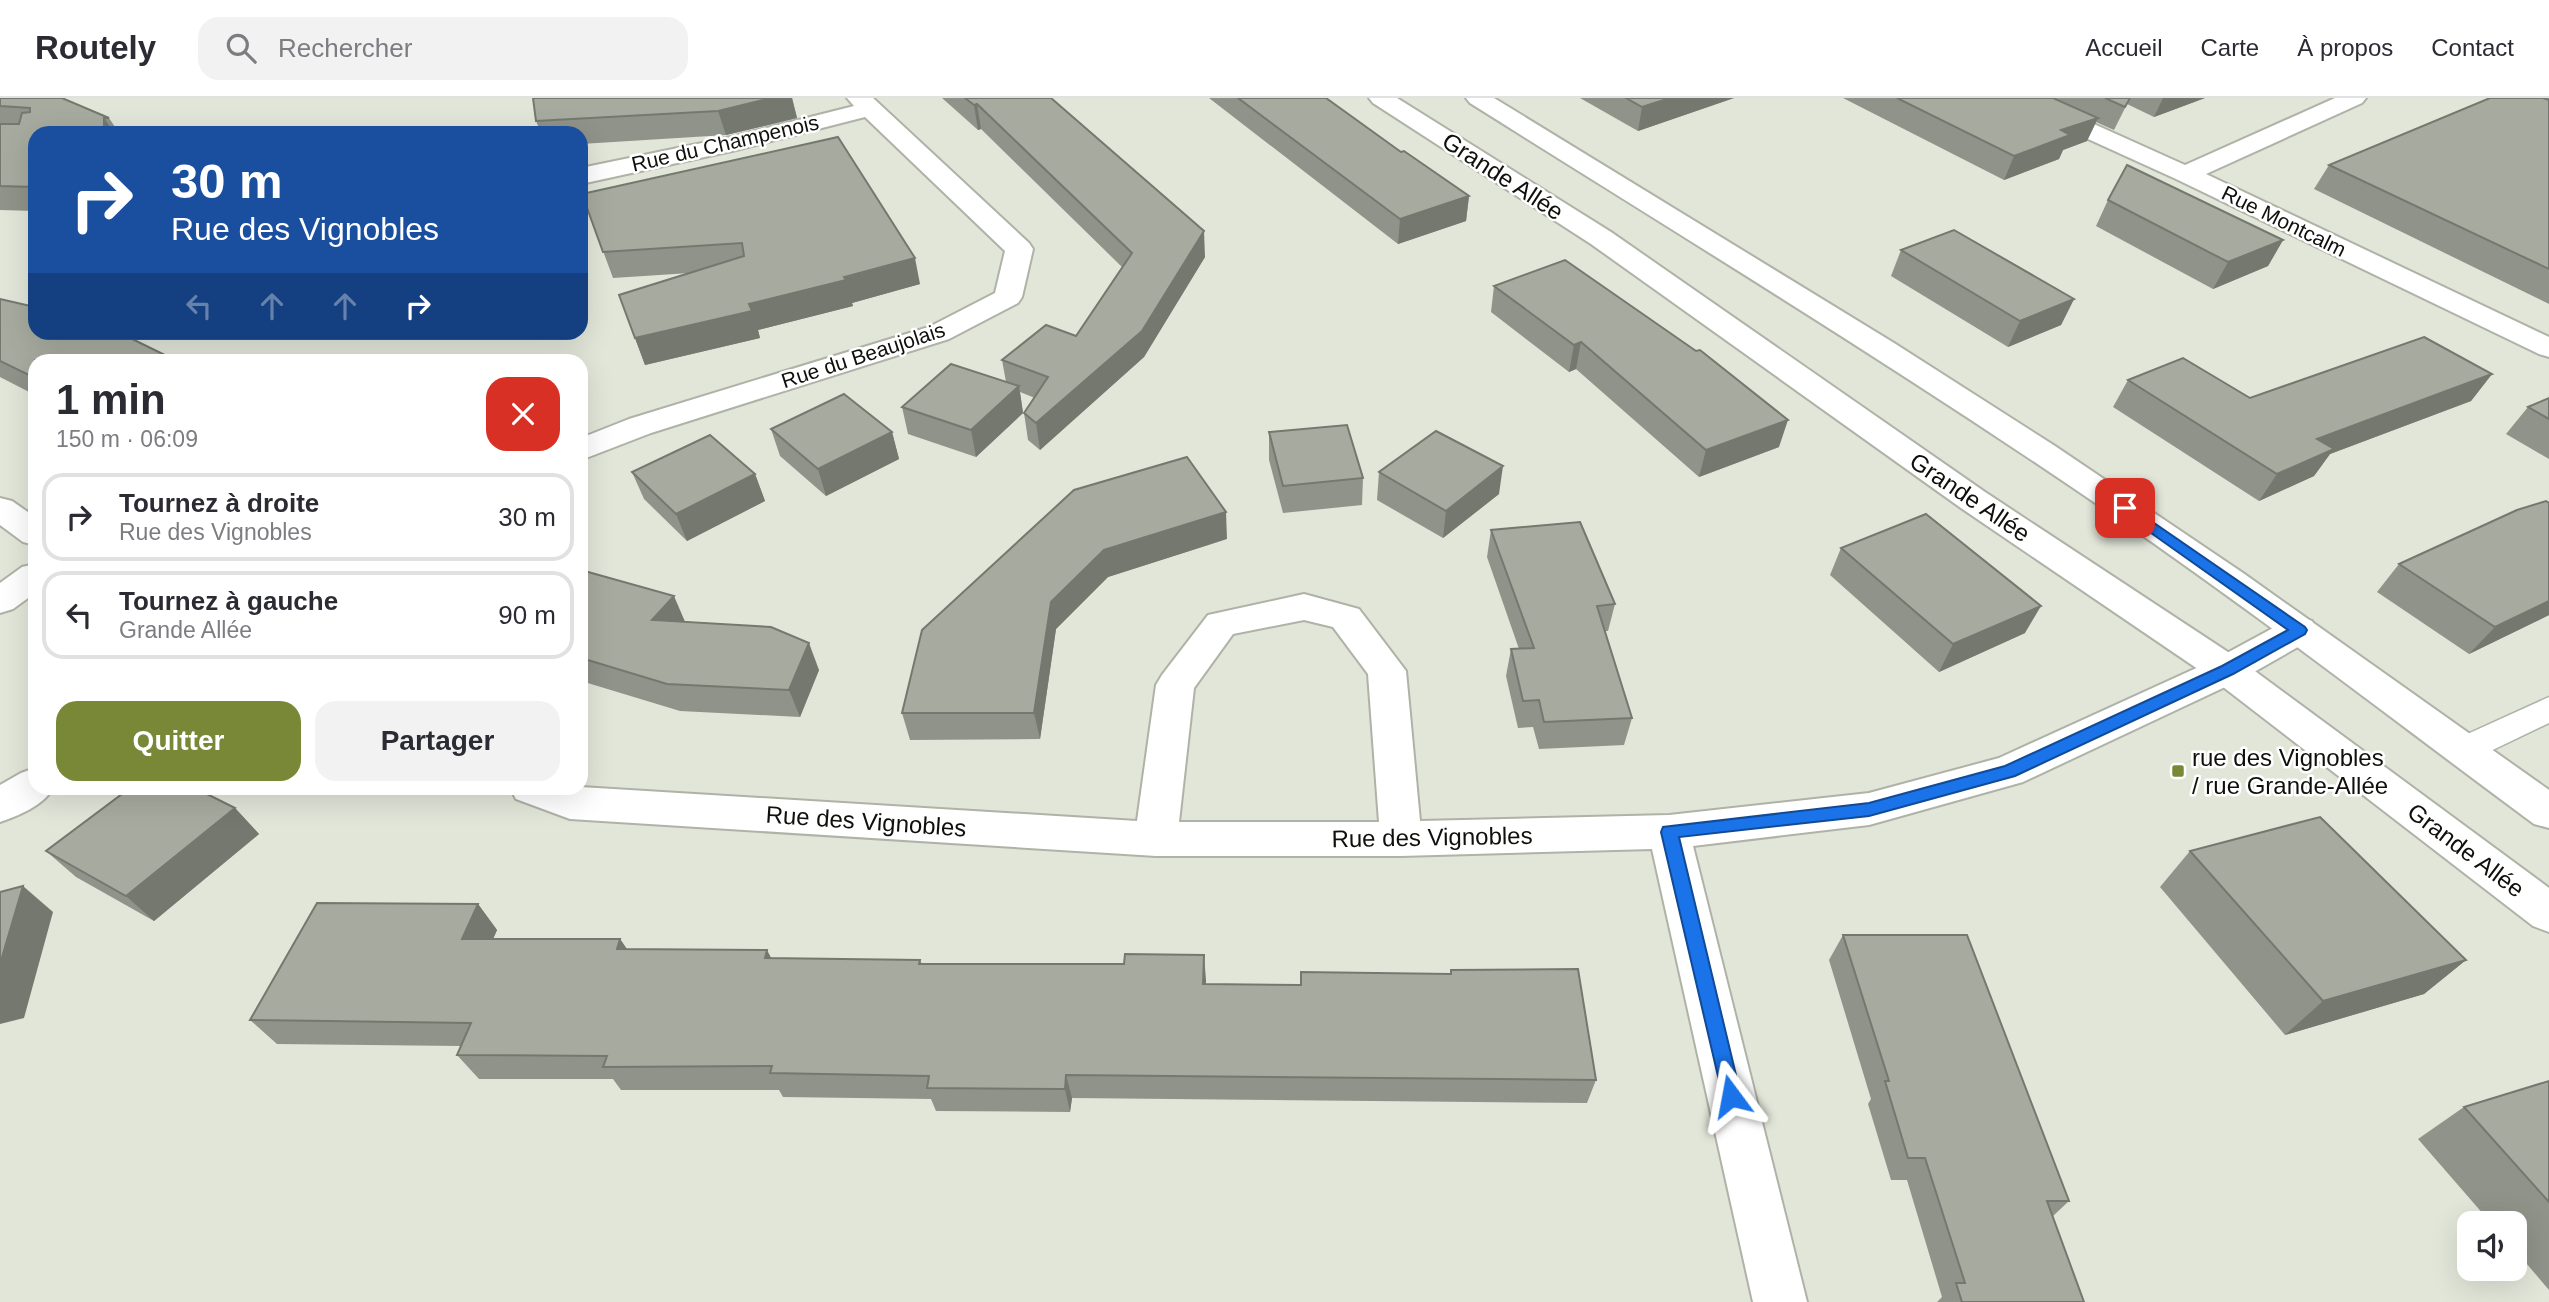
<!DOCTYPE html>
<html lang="fr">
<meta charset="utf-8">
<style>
:root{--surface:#fff;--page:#f2f2f3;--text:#2b2b33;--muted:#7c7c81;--line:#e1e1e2;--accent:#798837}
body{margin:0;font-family:Arial,sans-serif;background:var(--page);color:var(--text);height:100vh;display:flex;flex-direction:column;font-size:26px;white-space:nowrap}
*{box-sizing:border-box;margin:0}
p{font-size:23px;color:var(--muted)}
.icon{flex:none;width:38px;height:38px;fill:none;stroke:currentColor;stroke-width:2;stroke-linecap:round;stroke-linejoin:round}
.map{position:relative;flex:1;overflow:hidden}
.side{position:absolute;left:28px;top:256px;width:560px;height:441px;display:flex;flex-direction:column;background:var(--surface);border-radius:21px;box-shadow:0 7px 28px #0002}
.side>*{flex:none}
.banner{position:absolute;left:28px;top:28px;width:560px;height:214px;border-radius:21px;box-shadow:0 7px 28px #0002;background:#1a4fa0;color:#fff;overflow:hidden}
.fabs{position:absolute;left:2457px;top:1113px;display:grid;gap:14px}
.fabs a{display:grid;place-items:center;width:70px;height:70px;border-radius:14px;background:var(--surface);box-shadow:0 7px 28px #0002;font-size:35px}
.pin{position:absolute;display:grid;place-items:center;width:60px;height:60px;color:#fff;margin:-30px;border-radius:14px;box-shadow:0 4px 10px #0006}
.me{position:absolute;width:77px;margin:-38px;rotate:347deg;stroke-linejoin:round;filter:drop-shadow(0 0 5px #0008)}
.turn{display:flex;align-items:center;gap:24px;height:147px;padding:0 28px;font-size:32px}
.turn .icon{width:91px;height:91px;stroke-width:2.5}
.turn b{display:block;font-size:49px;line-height:60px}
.lanes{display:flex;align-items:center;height:66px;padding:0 28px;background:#0003;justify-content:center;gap:35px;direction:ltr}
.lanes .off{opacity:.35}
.round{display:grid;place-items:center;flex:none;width:74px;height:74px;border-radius:21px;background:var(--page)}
.summary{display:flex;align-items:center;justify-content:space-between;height:119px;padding:0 28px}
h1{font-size:42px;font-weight:600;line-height:52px}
.action{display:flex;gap:14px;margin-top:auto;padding:14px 28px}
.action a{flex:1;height:80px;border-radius:21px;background:var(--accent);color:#fff;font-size:28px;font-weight:600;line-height:80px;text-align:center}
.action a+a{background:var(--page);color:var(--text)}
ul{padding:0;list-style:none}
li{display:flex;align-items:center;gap:21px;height:88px;margin:0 14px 10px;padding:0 14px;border:4px solid var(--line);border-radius:21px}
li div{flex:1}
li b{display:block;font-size:26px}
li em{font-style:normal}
header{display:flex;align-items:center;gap:42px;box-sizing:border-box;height:98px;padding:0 35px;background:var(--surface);border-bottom:2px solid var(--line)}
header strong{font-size:33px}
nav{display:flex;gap:38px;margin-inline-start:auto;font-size:24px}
.search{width:490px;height:63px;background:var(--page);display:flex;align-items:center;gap:18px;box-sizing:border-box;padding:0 24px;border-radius:21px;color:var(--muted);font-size:26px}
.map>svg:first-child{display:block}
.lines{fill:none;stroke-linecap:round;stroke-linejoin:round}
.lane-casing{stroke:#afb2a6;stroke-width:3}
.street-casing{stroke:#afb2a6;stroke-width:4}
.secondary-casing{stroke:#afb2a6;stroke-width:4}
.lane{fill:#fff;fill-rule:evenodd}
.street{fill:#fff;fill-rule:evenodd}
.secondary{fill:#fff;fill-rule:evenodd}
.wall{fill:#909389}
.shaded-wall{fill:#75786f}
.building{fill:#a7ab9f;stroke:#75786f;stroke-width:2}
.route{fill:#1a73e8;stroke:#114b97;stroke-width:2}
.poi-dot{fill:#798837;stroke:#fff;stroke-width:2.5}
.labels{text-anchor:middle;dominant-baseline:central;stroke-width:5;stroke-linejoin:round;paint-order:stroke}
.far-street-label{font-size:21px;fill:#0f100c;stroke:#fff}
.street-label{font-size:24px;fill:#0f100c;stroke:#fff}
.poi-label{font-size:24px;fill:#0f100c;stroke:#fff;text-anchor:start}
</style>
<header>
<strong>Routely</strong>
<div class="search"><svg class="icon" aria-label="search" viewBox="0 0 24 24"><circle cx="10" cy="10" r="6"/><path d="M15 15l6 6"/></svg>Rechercher</div>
<nav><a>Accueil</a><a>Carte</a><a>À propos</a><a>Contact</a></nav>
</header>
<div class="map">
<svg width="2549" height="1204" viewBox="0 0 2549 1204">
<rect width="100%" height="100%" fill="#e2e6d9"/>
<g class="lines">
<defs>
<path id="lane" d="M 2549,599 L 2549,625 L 2474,661 L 2463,664 L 2452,661 L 2447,652 L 2452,643 Z"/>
<g id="street">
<path d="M 847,0 L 873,0 L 1029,145 L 1033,151 L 1022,199 L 1018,205 L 949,241 L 651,335 L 581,362 L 581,340 L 629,321 L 929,229 L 995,195 L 1005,153 L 865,19 L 732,53 L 581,86 L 581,70 L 731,39 L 854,8 Z"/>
<path d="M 2005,0 L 2036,0 L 2185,67 L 2335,0 L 2366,0 L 2362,5 L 2206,76 L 2549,239 L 2549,259 L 2539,256 L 2176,81 L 2009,5 Z"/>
<path d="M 0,400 L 12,403 L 35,419 L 35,447 L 23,444 L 0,427 Z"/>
<path d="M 35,466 L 35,495 L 13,511 L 0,515 L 0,485 L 22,469 Z"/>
<path d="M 1304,496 L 1359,511 L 1406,573 L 1420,723 L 1669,717 L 1869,695 L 1999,660 L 2214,562 L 2286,523 L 2299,519 L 2312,523 L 2317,532 L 2312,541 L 2240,582 L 2023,684 L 1869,727 L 1693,748 L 1807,1204 L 1753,1204 L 1652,751 L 1401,758 L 1156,758 L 570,721 L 516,701 L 510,690 L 581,689 L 1137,723 L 1156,587 L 1162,577 L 1208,517 ZM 1304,522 L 1333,529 L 1368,576 L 1379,724 L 1179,724 L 1194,590 L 1233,536 Z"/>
<path d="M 35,670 L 35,690 L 53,690 C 44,707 18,718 0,724 L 0,687 L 21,675 Z"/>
</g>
<g id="secondary">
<path d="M 1369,0 L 1397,0 L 1611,134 L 1985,394 L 2240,562 L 2549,790 L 2549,834 L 2533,828 L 2214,582 L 1961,410 L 1591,146 L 1373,5 Z"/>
<path d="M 1466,0 L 1494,0 L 1894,245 L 2055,348 L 2243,475 L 2549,692 L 2549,730 L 2534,726 C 2392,621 2252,512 2107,413 C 1898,270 1683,139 1470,5 Z"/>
</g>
</defs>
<use href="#lane" class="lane-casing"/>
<use href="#street" class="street-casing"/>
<use href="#secondary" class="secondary-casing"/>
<use href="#lane" class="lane"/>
<use href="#street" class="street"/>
<use href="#secondary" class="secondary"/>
</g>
<g class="wall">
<path d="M 0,0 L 109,20 L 119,35 L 35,35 L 35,113 L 0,112 Z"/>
<path d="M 792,0 L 797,20 L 726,37 L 581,46 L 581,35 L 541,35 L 536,23 Z"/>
<path d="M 942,0 L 1051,0 L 1205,159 L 1144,259 L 1040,352 L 1028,342 L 1024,315 L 1035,300 L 1020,294 L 1023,315 L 976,359 L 908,336 L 902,309 L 1006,284 L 1002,262 L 1076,238 L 1122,169 L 981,31 L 978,32 Z"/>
<path d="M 1209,0 L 1326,0 L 1401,54 L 1469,98 L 1466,123 L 1398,146 Z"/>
<path d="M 1580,0 L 1734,0 L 1638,33 Z"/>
<path d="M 1843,0 L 2205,0 L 2154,19 L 2127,6 L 2114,32 L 2096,24 L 2087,43 L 2063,52 L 2059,61 L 2004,82 Z"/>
<path d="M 2490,0 L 2549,0 L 2549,206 L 2314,91 L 2329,67 Z"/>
<path d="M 582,96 L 920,186 L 852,205 L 853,208 L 758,232 L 760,240 L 645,267 L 635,240 L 690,175 L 613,180 Z"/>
<path d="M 2108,102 L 2283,142 L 2268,168 L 2213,191 L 2096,128 Z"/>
<path d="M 1901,152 L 2074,201 L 2061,227 L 2008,249 L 1891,178 Z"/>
<path d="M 1494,188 L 1779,349 L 1699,379 L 1576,271 L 1569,274 L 1491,214 Z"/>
<path d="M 0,201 L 35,262 L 35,297 L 0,279 Z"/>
<path d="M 2492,276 L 2471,303 L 2330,356 L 2314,378 L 2259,403 L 2113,309 L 2128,282 L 2250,300 Z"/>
<path d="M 2549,300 L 2549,361 L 2506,336 L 2528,309 Z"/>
<path d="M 771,331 L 892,334 L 899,361 L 826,398 L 780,358 Z"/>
<path d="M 1269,334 L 1363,380 L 1362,407 L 1283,415 L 1269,362 Z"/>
<path d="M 632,374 L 755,376 L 765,403 L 687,443 L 644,401 Z"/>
<path d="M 1379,374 L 1499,396 L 1443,440 L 1377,402 Z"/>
<path d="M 2549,405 L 2549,517 L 2469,556 L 2377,494 L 2399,466 Z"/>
<path d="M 1491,432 L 1615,506 L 1608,533 L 1605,533 L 1632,620 L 1624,647 L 1539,651 L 1533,629 L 1518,630 L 1506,578 L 1511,551 L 1519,551 L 1487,459 Z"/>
<path d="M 1227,441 L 1108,479 L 1056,531 L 1040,641 L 910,642 L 902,615 L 922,532 Z"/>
<path d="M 1841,450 L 2025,535 L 1939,574 L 1830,477 Z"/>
<path d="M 581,472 L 685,524 L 819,572 L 800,619 L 680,613 L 581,583 Z"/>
<path d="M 235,710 L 259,736 L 154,823 L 76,779 L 46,753 Z"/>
<path d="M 2190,753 L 2466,862 L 2424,896 L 2285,937 L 2160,789 Z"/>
<path d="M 478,806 L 497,832 L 493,841 L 620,841 L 627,851 L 771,860 L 920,862 L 922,866 L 1206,882 L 1206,886 L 1301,887 L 1450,876 L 1451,872 L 1596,982 L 1587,1005 L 1072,1000 L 1070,1014 L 936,1013 L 931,1001 L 783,999 L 779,992 L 621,992 L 613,981 L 479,981 L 457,957 L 461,948 L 277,946 L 250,922 Z"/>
<path d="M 1843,837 L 2069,1103 L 2053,1118 L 2084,1204 L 1937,1204 L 1942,1199 L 1907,1082 L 1891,1082 L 1868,1006 L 1871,1001 L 1829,862 Z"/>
<path d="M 2549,983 L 2549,1192 L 2515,1152 L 2515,1125 L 2491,1125 L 2418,1041 L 2464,1009 Z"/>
</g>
<g class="shaded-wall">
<path d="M 771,0 L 792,0 L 797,20 L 726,37 L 718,13 Z"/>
<path d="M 1670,0 L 1734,0 L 1638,33 L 1642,9 Z"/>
<path d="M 2163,0 L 2205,0 L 2154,19 Z"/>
<path d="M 977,6 L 981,31 L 978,32 L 974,7 Z"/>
<path d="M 104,20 L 114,35 L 104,35 Z"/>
<path d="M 2098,20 L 2087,43 L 2063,52 L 2059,61 L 2004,82 L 2014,58 L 2061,32 Z"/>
<path d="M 1469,98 L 1466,123 L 1398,146 L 1400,121 Z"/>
<path d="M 1204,133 L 1205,159 L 1144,259 L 1040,352 L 1036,325 Z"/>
<path d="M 2283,142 L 2268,168 L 2213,191 L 2228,164 Z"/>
<path d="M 915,160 L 920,186 L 852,205 L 853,208 L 758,232 L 760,240 L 645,267 L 635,240 L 749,206 Z"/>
<path d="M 2074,201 L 2061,227 L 2008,249 L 2020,223 Z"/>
<path d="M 1581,244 L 1576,271 L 1569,274 L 1574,247 Z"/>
<path d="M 2492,276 L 2471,303 L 2330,356 L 2314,378 L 2259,403 L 2277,376 L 2317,341 Z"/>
<path d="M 1019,288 L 1023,315 L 976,359 L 971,332 Z"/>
<path d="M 1788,322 L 1779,349 L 1699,379 L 1706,352 Z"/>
<path d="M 892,334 L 899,361 L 826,398 L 818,371 Z"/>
<path d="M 1503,368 L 1499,396 L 1443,440 L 1446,413 Z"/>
<path d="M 755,376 L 765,403 L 687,443 L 676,416 Z"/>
<path d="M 1226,414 L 1227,441 L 1108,479 L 1056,531 L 1040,641 L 1034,615 L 1051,504 L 1104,452 Z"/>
<path d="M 674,498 L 686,526 L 652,522 Z"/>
<path d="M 2549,503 L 2549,517 L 2469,556 L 2495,529 Z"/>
<path d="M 2041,508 L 2025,535 L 1939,574 L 1953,546 Z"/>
<path d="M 809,545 L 819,572 L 800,619 L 789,592 Z"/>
<path d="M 235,710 L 259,736 L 154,823 L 126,798 Z"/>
<path d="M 23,788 L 53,814 L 24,920 L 0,926 L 0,866 Z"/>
<path d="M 478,806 L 497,832 L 482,866 L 462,841 Z"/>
<path d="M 620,841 L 637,866 L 617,851 Z"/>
<path d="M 767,852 L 780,877 L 765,860 Z"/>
<path d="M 1204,857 L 1206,882 L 1205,911 L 1203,886 Z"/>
<path d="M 2466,862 L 2424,896 L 2285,937 L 2323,903 Z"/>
<path d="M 1066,977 L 1072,1000 L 1070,1014 L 1065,991 Z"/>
</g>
<g class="building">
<path d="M 0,0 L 62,0 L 109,20 L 104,20 L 104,35 L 35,35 L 35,89 L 0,88 L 0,26 L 19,26 L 22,15 L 30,14 L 30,10 L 0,8 Z"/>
<path d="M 533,0 L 771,0 L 718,13 L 536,23 Z"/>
<path d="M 965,0 L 1051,0 L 1204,133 L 1142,233 L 1036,325 L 1024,315 L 1048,279 L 1002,262 L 1046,227 L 1076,238 L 1132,155 L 977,6 L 974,7 Z"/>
<path d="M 1238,0 L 1326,0 L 1401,54 L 1404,53 L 1469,98 L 1400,121 Z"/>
<path d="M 1626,0 L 1670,0 L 1642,9 Z"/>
<path d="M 1897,0 L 2053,0 L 2098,20 L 2061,32 L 2070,37 L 2014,58 Z"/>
<path d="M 2105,0 L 2130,0 L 2125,9 Z"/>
<path d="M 2490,0 L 2543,0 L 2549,2 L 2549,171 L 2329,67 Z"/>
<path d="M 838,39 L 915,160 L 844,179 L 846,182 L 749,206 L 752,213 L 635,240 L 619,197 L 744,158 L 742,145 L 603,154 L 582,96 Z"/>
<path d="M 2127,67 L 2283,142 L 2228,164 L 2108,102 Z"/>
<path d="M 1954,132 L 2074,201 L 2020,223 L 1901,152 Z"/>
<path d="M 1565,162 L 1696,253 L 1700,252 L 1788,322 L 1706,352 L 1581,244 L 1574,247 L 1494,188 Z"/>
<path d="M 0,201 L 35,209 L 35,234 L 118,234 L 175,262 L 35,262 L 35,280 L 0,263 Z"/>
<path d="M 2424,239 L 2492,276 L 2317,341 L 2334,351 L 2277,376 L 2128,282 L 2183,260 L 2250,300 Z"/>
<path d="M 951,266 L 1019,288 L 971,332 L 902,309 Z"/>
<path d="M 844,296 L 892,334 L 818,371 L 771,331 Z"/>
<path d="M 2549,300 L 2549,321 L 2528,309 Z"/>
<path d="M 1347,327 L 1363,380 L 1283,388 L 1269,334 Z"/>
<path d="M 1436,333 L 1503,368 L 1446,413 L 1379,374 Z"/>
<path d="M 710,337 L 755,376 L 676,416 L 632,374 Z"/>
<path d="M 1187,359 L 1226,414 L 1104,452 L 1051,504 L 1034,615 L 902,615 L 922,532 L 1074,392 Z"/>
<path d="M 2546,403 L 2549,405 L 2549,503 L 2495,529 L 2399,466 L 2517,412 Z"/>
<path d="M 1926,416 L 2041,508 L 1953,546 L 1841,450 Z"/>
<path d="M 1580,424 L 1615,506 L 1597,508 L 1632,620 L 1544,624 L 1539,602 L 1523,603 L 1511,551 L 1534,550 L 1491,432 Z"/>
<path d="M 581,472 L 674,498 L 652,522 L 771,529 L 809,545 L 789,592 L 667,586 L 581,560 Z"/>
<path d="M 130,690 L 195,690 L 235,710 L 126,798 L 46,753 Z"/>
<path d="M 2320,719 L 2466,862 L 2323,903 L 2190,753 Z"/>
<path d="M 23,788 L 0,866 L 0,794 Z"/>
<path d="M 317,805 L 478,806 L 462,841 L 620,841 L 617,851 L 767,852 L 765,860 L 920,862 L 919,866 L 1124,866 L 1125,856 L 1204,857 L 1203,886 L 1301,887 L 1301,874 L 1451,876 L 1451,872 L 1578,871 L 1596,982 L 1066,977 L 1065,991 L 927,990 L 929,978 L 770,975 L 772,968 L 603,969 L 607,958 L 457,957 L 471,925 L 250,922 Z"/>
<path d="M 1843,837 L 1967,837 L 2069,1103 L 2047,1103 L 2084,1204 L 1962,1204 L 1956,1185 L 1965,1185 L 1925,1060 L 1908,1060 L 1885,983 L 1889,983 Z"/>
<path d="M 2549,983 L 2549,1104 L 2464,1009 Z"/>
</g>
<path class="route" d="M 2125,405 L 2305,529 L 2307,532 L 2305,536 L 2233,576 L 2015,678 L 1869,718 L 1679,739 L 1741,998 L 1738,1004 L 1731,1007 L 1724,1004 L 1661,734 L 1663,729 L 1869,705 L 2005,668 L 2222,568 L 2288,532 L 2120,413 L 2120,406 Z"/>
<rect class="poi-dot" x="2171" y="666" width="14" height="14" rx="3.5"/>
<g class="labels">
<g class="far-street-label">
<text transform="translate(725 45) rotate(-13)">Rue du Champenois</text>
<text transform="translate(2284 123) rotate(26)">Rue Montcalm</text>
<text transform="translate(863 257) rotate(-18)">Rue du Beaujolais</text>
</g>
<g class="street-label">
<text transform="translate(1503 78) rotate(33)">Grande Allée</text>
<text transform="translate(1970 399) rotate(34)">Grande Allée</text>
<text transform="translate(866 723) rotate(4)">Rue des Vignobles</text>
<text transform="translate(1432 739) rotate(-1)">Rue des Vignobles</text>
<text transform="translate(2466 752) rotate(37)">Grande Allée</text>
</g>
<g class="poi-label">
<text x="2192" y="659">rue des Vignobles<tspan x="2192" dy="28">/ rue Grande-Allée</tspan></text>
</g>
</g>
</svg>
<div class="fabs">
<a><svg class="icon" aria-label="sound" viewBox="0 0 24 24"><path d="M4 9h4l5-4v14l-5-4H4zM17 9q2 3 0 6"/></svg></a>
</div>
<div class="pin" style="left:2125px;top:410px;background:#d93025"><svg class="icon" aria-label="arrive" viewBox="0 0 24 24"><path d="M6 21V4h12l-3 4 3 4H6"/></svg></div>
<svg class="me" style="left:1731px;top:998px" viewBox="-20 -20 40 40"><path d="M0-17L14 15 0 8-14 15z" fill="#1a73e8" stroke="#fff" stroke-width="4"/></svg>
<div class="banner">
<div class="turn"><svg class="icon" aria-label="right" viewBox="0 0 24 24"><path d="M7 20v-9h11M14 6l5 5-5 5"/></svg><div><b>30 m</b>Rue des Vignobles</div></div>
<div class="lanes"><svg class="icon off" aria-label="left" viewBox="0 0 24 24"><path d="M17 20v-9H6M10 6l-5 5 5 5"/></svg><svg class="icon off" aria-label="ahead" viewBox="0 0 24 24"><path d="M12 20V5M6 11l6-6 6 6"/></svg><svg class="icon off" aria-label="ahead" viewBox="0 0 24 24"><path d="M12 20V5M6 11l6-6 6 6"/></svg><svg class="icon" aria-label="right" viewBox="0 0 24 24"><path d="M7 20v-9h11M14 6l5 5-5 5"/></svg></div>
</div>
<section class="side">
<div class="summary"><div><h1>1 min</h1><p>150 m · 06:09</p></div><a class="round" style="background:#d93025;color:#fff"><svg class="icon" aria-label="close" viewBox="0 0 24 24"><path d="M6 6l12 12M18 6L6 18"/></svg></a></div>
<ul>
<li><svg class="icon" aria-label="right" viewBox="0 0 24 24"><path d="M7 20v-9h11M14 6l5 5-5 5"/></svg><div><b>Tournez à droite</b><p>Rue des Vignobles</p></div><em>30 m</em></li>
<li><svg class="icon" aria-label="left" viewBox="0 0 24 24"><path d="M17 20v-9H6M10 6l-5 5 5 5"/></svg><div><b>Tournez à gauche</b><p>Grande Allée</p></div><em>90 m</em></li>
</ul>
<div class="action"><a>Quitter</a><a>Partager</a></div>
</section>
</div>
